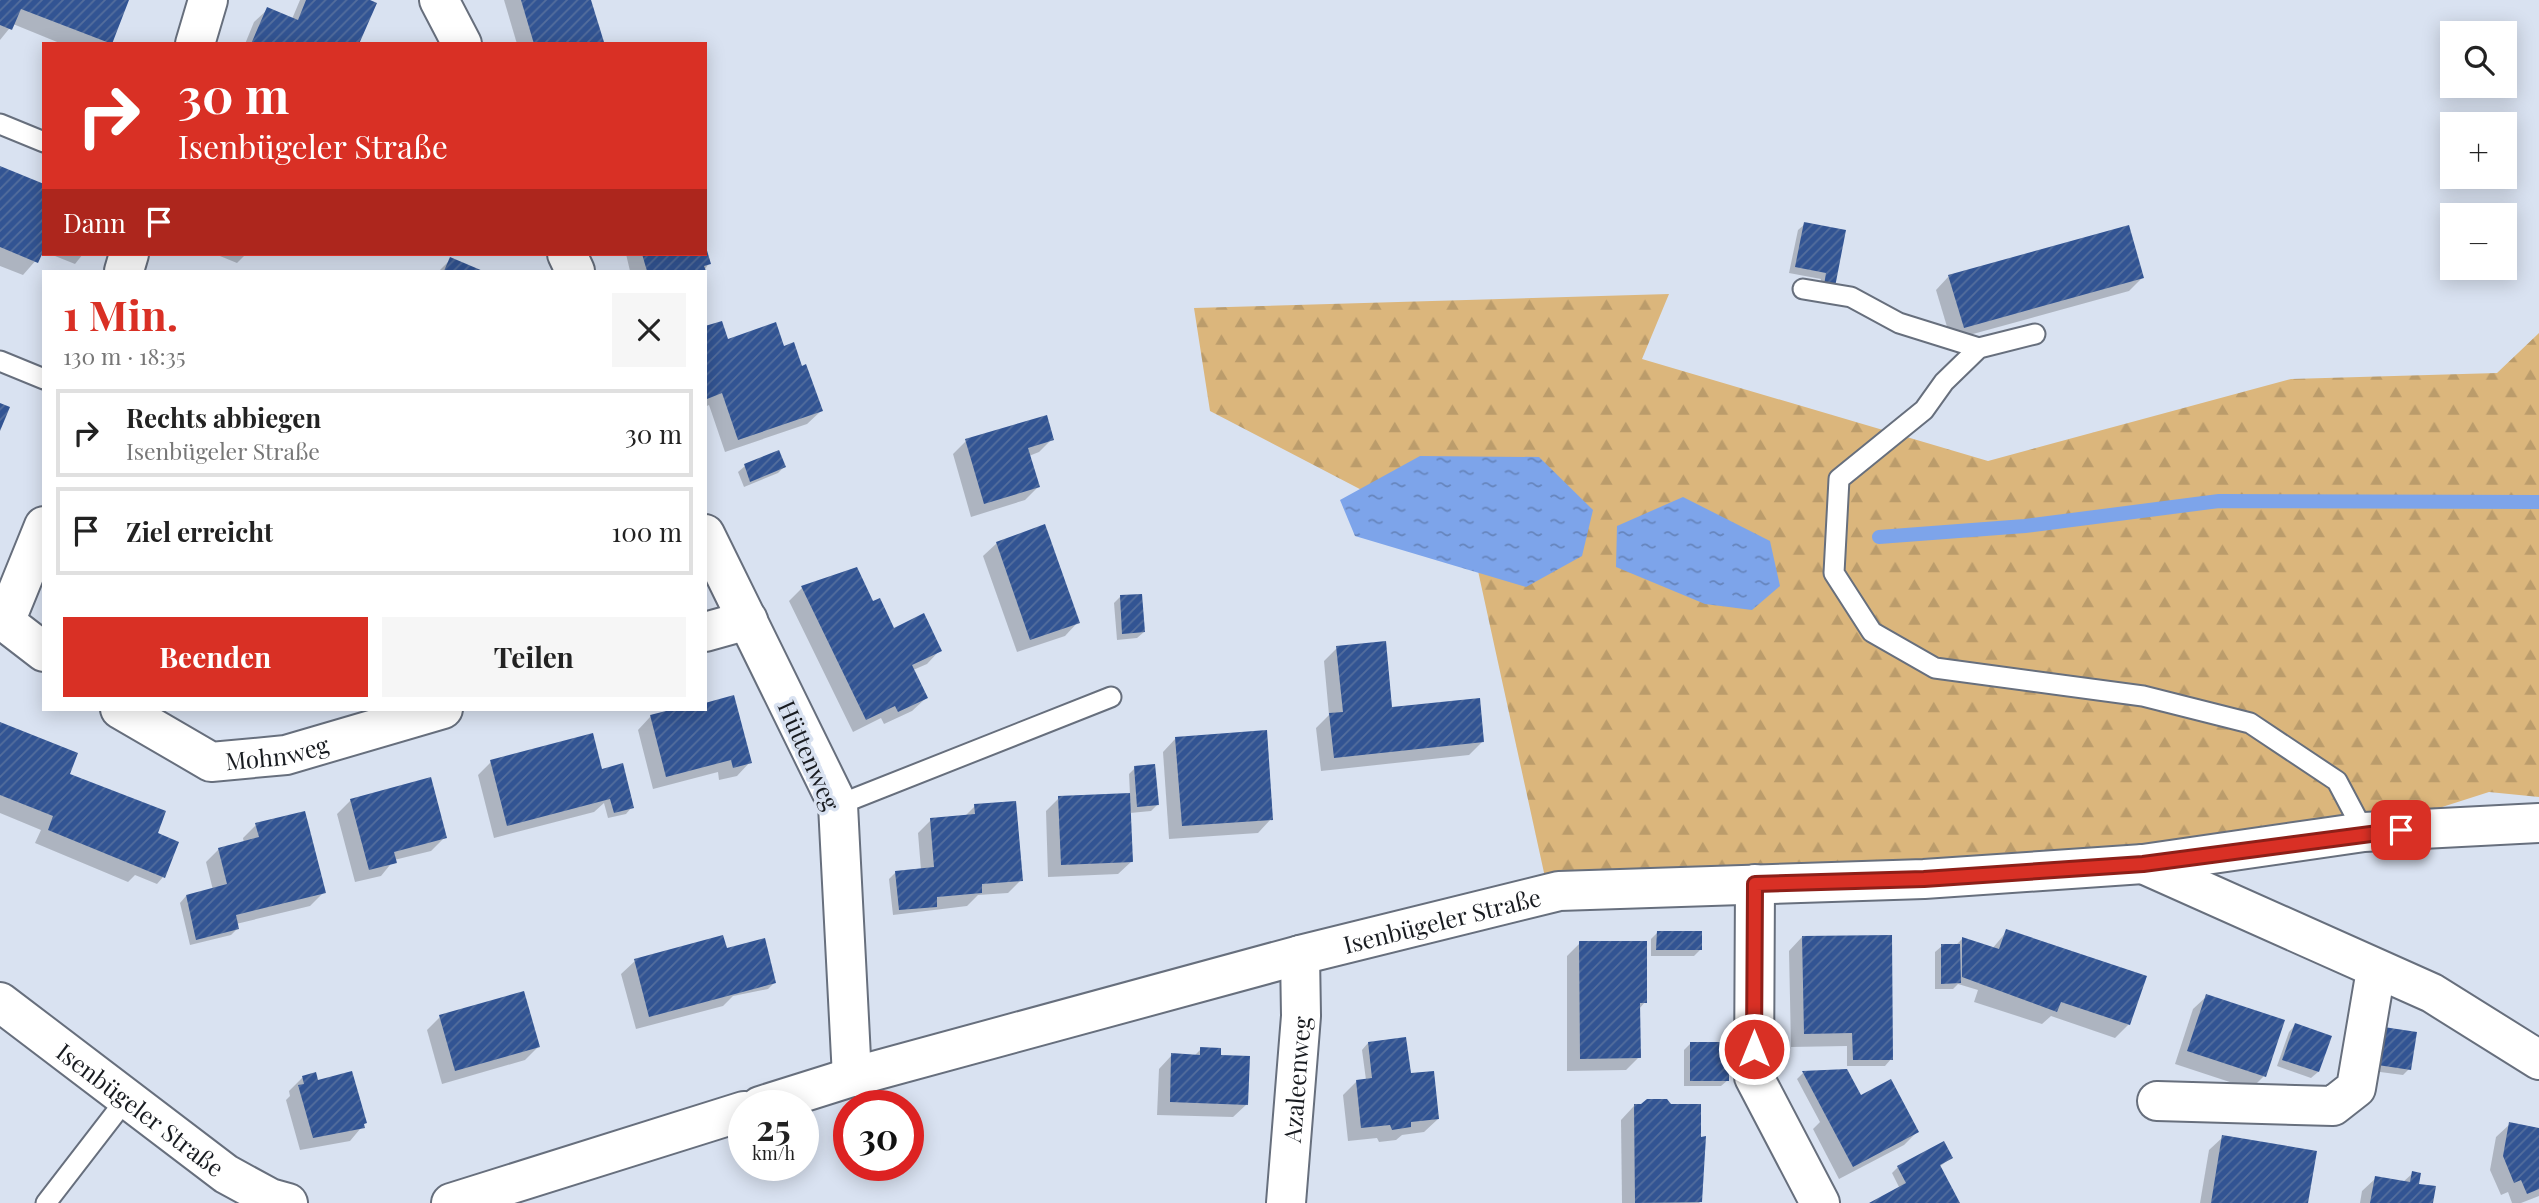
<!DOCTYPE html>
<html lang="de">
<meta charset="utf-8">
<style>
:root{--surface:#fff;--page:#f6f6f6;--text:#222;--muted:#767676;--line:#e0e0e0;--accent:#d93025}
body{margin:0;font-family:"Playfair Display",serif;background:var(--page);color:var(--text);height:100vh;display:flex;flex-direction:column;font-size:26px;white-space:nowrap}
*{box-sizing:border-box;margin:0}
p{font-size:23px;color:var(--muted)}
.icon{flex:none;width:38px;height:38px;fill:none;stroke:currentColor;stroke-width:2;stroke-linecap:round;stroke-linejoin:round}
.map{position:relative;flex:1;overflow:hidden}
.details{position:absolute;left:42px;top:270px;width:665px;height:441px;display:flex;flex-direction:column;background:var(--surface);border-radius:0px;box-shadow:0 4px 18px #0003}
.details>*{flex:none}
.banner{position:absolute;left:42px;top:42px;width:665px;height:214px;border-radius:0px;box-shadow:0 4px 18px #0003;background:#d93025;color:#fff;overflow:hidden}
.fabs{position:absolute;left:2440px;top:21px;display:grid;gap:14px}
.fabs a{display:grid;place-items:center;width:77px;height:77px;border-radius:0px;background:var(--surface);box-shadow:0 4px 18px #0003;font-size:35px}
.speed{position:absolute;left:728px;top:1090px;display:flex;gap:14px;font-size:35px;font-weight:700;text-align:center}
.speed>*{display:grid;place-content:center;width:91px;height:91px;border-radius:50%;background:var(--surface);box-shadow:0 4px 18px #0003;line-height:1}
.speed small{font-size:18px;font-weight:400}
.speed .limit{border:10px solid #d22;background:#fff;color:#111}
.pin{position:absolute;display:grid;place-items:center;width:60px;height:60px;color:#fff;margin:-30px;border-radius:14px;box-shadow:0 4px 10px #0006}
.me{position:absolute;width:77px;margin:-38px;rotate:0deg;stroke-linejoin:round;filter:drop-shadow(0 0 5px #0008)}
.turn{display:flex;align-items:center;gap:24px;height:147px;padding:0 21px;font-size:32px}
.turn .icon{width:91px;height:91px;stroke-width:2.5}
.turn b{display:block;font-size:49px;line-height:60px}
.then{display:flex;align-items:center;height:66px;padding:0 21px;background:#0003;gap:14px;font-size:26px}
.round{display:grid;place-items:center;flex:none;width:74px;height:74px;border-radius:0px;background:var(--page)}
.headline{display:flex;align-items:center;justify-content:space-between;height:119px;padding:0 21px}
h1{font-size:42px;font-weight:700;line-height:52px;color:var(--accent)}
.button{display:flex;gap:14px;margin-top:auto;padding:14px 21px}
.button a{flex:1;height:80px;border-radius:0px;background:var(--accent);color:#fff;font-size:28px;font-weight:700;line-height:80px;text-align:center}
.button a+a{background:var(--page);color:var(--text)}
ul{padding:0;list-style:none}
li{display:flex;align-items:center;gap:21px;height:88px;margin:0 14px 10px;padding:0 7px;border:4px solid var(--line);border-radius:0px}
li div{flex:1}
li b{display:block;font-size:26px}
li em{font-style:normal}
.map>svg:first-child{display:block}
.forest{fill:url(#forest-firs)}
.water{fill:url(#water-ripples)}
.shadow{fill:#0003}
.lines{fill:none;stroke-linecap:round;stroke-linejoin:round}
.stream{stroke:#7da4ea;stroke-width:14}
.building{fill:url(#building-hatch)}
.lane-casing{stroke:#676f7d;stroke-width:23}
.street-casing{stroke:#676f7d;stroke-width:42}
.secondary-casing{stroke:#676f7d;stroke-width:42}
.lane{stroke:#fff;stroke-width:19}
.street{stroke:#fff;stroke-width:38}
.secondary{stroke:#fff;stroke-width:38}
.route-casing{stroke:#8d1f18;stroke-width:18}
.route{stroke:#d93025;stroke-width:12}
.labels{text-anchor:middle;dominant-baseline:central;stroke-width:7;stroke-linejoin:round;paint-order:stroke}
.street-label{font-size:24px;fill:#191c21;stroke:#d9e2f1}
</style>
<div class="map">
<svg width="2539" height="1203" viewBox="0 0 2539 1203">
<defs>
<pattern id="forest-firs" width="22" height="20" patternUnits="userSpaceOnUse" patternTransform="scale(1.75)"><rect width="22" height="20" fill="#dbb67c"/><path d="M5 1l3.5 6h-7zM16 11l3.5 6h-7z" fill="#bb9c6b"/></pattern>
<pattern id="water-ripples" width="26" height="14" patternUnits="userSpaceOnUse" patternTransform="scale(1.75)"><rect width="26" height="14" fill="#7da4ea"/><path d="M2 4q2-2 4 0t4 0M15 11q2-2 4 0t4 0" fill="none" stroke="#6685bd"/></pattern>
<pattern id="building-hatch" width="6" height="6" patternUnits="userSpaceOnUse" patternTransform="scale(1.75)"><rect width="6" height="6" fill="#325493"/><path d="M-1 1l2-2M0 6l6-6M5 7l2-2" fill="none" stroke="#546e9d"/></pattern>
</defs>
<rect width="100%" height="100%" fill="#d9e2f1"/>
<path class="forest" d="M 1669,294 L 1642,359 L 1988,461 L 2291,379 L 2497,373 L 2539,333 L 2539,797 L 2489,792 L 2364,832 L 1548,891 L 1473,548 L 1210,411 L 1194,308 Z"/>
<g class="water">
<path d="M 1420,456 L 1539,457 L 1593,510 L 1582,556 L 1526,587 L 1355,536 L 1340,500 Z"/>
<path d="M 1683,497 L 1770,541 L 1780,586 L 1752,610 L 1705,604 L 1616,567 L 1617,526 Z"/>
</g>
<g class="shadow">
<path d="M 0,0 L 127,0 L 110,44 L 62,44 L 13,24 L 0,40 Z"/>
<path d="M 300,0 L 366,0 L 357,44 L 245,44 L 254,22 L 268,9 L 292,19 Z"/>
<path d="M 504,0 L 589,0 L 602,42 L 517,44 Z"/>
<path d="M 0,168 L 44,186 L 44,251 L 23,275 L 0,266 Z"/>
<path d="M 1805,224 L 1833,286 L 1818,291 L 1821,279 L 1789,273 L 1798,230 Z"/>
<path d="M 705,250 L 709,263 L 704,271 L 630,271 L 626,254 L 705,254 Z"/>
<path d="M 50,254 L 83,254 L 75,264 Z"/>
<path d="M 215,254 L 246,254 L 237,263 Z"/>
<path d="M 451,259 L 479,271 L 439,271 Z"/>
<path d="M 1949,276 L 2142,278 L 2129,291 L 1951,340 L 1936,290 Z"/>
<path d="M 705,328 L 727,341 L 783,348 L 801,368 L 821,411 L 807,424 L 725,452 L 709,405 L 705,407 Z"/>
<path d="M 1052,439 L 1039,452 L 1029,456 L 1038,487 L 1025,500 L 971,517 L 953,454 L 966,441 Z"/>
<path d="M 745,466 L 784,467 L 778,473 L 744,487 L 738,472 Z"/>
<path d="M 997,543 L 1078,622 L 1065,636 L 1017,652 L 983,556 Z"/>
<path d="M 802,588 L 872,604 L 893,630 L 940,650 L 927,664 L 913,670 L 926,698 L 912,711 L 884,724 L 881,718 L 853,732 L 789,601 Z"/>
<path d="M 1120,597 L 1144,632 L 1137,638 L 1117,640 L 1114,603 Z"/>
<path d="M 1337,648 L 1391,709 L 1482,742 L 1469,755 L 1321,771 L 1316,728 L 1329,715 L 1324,661 Z"/>
<path d="M 683,709 L 705,709 L 750,762 L 737,776 L 719,780 L 718,772 L 653,789 L 638,730 L 651,716 Z"/>
<path d="M 0,724 L 152,841 L 163,877 L 157,884 L 135,875 L 128,882 L 35,843 L 41,830 L 0,813 Z"/>
<path d="M 1176,738 L 1271,819 L 1258,833 L 1169,839 L 1163,752 Z"/>
<path d="M 491,762 L 601,772 L 632,807 L 626,814 L 608,818 L 604,803 L 594,812 L 494,838 L 478,775 Z"/>
<path d="M 1135,768 L 1157,805 L 1151,811 L 1130,813 L 1132,861 L 1118,874 L 1048,877 L 1046,811 L 1059,798 L 1130,795 L 1129,774 Z"/>
<path d="M 351,800 L 445,837 L 431,851 L 394,860 L 381,876 L 355,882 L 337,814 Z"/>
<path d="M 975,806 L 1021,880 L 1008,893 L 978,895 L 967,906 L 893,915 L 889,879 L 896,872 L 921,870 L 918,833 L 931,820 L 964,817 Z"/>
<path d="M 256,825 L 324,892 L 310,906 L 236,924 L 237,929 L 231,935 L 190,945 L 180,903 L 186,896 L 213,890 L 206,862 L 219,849 L 244,843 L 243,838 Z"/>
<path d="M 2007,931 L 2129,1024 L 2115,1038 L 2051,1016 L 2042,1024 L 1974,1002 L 1978,990 L 1958,984 L 1953,989 L 1935,989 L 1935,952 L 1942,946 L 1956,945 L 1962,939 L 1992,949 Z"/>
<path d="M 1657,933 L 1700,950 L 1694,956 L 1651,956 L 1651,939 Z"/>
<path d="M 1802,937 L 1891,1059 L 1885,1066 L 1847,1066 L 1847,1046 L 1791,1047 L 1789,951 Z"/>
<path d="M 1580,943 L 1645,1002 L 1639,1009 L 1639,1057 L 1626,1070 L 1567,1071 L 1567,956 Z"/>
<path d="M 726,952 L 774,983 L 768,989 L 733,996 L 723,1006 L 636,1029 L 621,974 L 635,961 Z"/>
<path d="M 2207,996 L 2264,1076 L 2251,1089 L 2175,1064 L 2193,1009 Z"/>
<path d="M 440,1017 L 538,1047 L 525,1060 L 442,1084 L 427,1030 Z"/>
<path d="M 2295,1025 L 2318,1072 L 2311,1078 L 2277,1066 L 2289,1032 Z"/>
<path d="M 2378,1027 L 2409,1069 L 2403,1075 L 2365,1070 Z"/>
<path d="M 1368,1043 L 1409,1072 L 1438,1119 L 1424,1132 L 1402,1135 L 1396,1140 L 1379,1142 L 1377,1138 L 1348,1141 L 1343,1095 L 1357,1081 L 1366,1080 L 1362,1050 Z"/>
<path d="M 1690,1044 L 1728,1080 L 1721,1086 L 1684,1086 L 1684,1050 Z"/>
<path d="M 1201,1049 L 1219,1057 L 1247,1104 L 1233,1117 L 1157,1115 L 1159,1069 L 1172,1055 L 1194,1056 Z"/>
<path d="M 1803,1073 L 1917,1132 L 1904,1145 L 1839,1179 L 1813,1129 L 1820,1122 L 1797,1079 Z"/>
<path d="M 302,1078 L 317,1082 L 365,1123 L 350,1141 L 300,1150 L 286,1100 L 290,1096 L 289,1091 Z"/>
<path d="M 1634,1106 L 1700,1202 L 1699,1203 L 1622,1203 L 1621,1120 Z"/>
<path d="M 2510,1124 L 2539,1129 L 2539,1196 L 2521,1203 L 2512,1203 L 2508,1192 L 2501,1195 L 2490,1170 L 2496,1137 Z"/>
<path d="M 2223,1137 L 2307,1203 L 2200,1203 L 2209,1150 Z"/>
<path d="M 1951,1158 L 1939,1167 L 1958,1203 L 1873,1203 L 1900,1189 L 1892,1173 L 1898,1167 Z"/>
<path d="M 2413,1173 L 2417,1185 L 2431,1203 L 2360,1203 L 2362,1191 L 2376,1178 L 2403,1182 Z"/>
</g>
<g class="lines">
<path class="stream" d="M 1879,537 L 2025,526 L 2219,501 L 2539,502"/>
</g>
<g class="building">
<path d="M 0,0 L 129,0 L 112,44 L 21,9 L 12,30 L 0,25 Z"/>
<path d="M 306,0 L 370,0 L 377,3 L 359,44 L 251,44 L 267,7 L 298,20 Z"/>
<path d="M 521,0 L 591,0 L 604,42 L 534,44 Z"/>
<path d="M 0,166 L 44,184 L 44,250 L 38,263 L 0,247 Z"/>
<path d="M 1804,222 L 1846,230 L 1835,287 L 1824,285 L 1826,273 L 1795,267 Z"/>
<path d="M 2129,225 L 2144,278 L 1964,328 L 1948,275 Z"/>
<path d="M 706,247 L 711,264 L 704,266 L 706,271 L 647,271 L 642,254 L 705,254 Z"/>
<path d="M 450,257 L 483,271 L 444,271 Z"/>
<path d="M 722,321 L 728,339 L 776,322 L 784,346 L 794,342 L 802,366 L 806,364 L 823,411 L 738,440 L 722,393 L 707,399 L 705,393 L 705,326 Z"/>
<path d="M 0,403 L 10,407 L 0,431 Z"/>
<path d="M 1047,415 L 1054,440 L 1028,448 L 1040,487 L 984,504 L 965,439 Z"/>
<path d="M 779,450 L 786,467 L 750,482 L 744,464 Z"/>
<path d="M 1045,524 L 1080,623 L 1030,640 L 996,542 Z"/>
<path d="M 857,567 L 873,601 L 880,598 L 894,628 L 924,613 L 942,651 L 912,665 L 928,698 L 898,712 L 895,706 L 866,720 L 801,586 Z"/>
<path d="M 1142,594 L 1145,632 L 1122,634 L 1120,595 Z"/>
<path d="M 1386,641 L 1392,707 L 1480,698 L 1484,742 L 1334,758 L 1329,713 L 1343,712 L 1336,646 Z"/>
<path d="M 734,695 L 752,763 L 733,768 L 731,760 L 666,777 L 650,715 L 670,710 L 705,709 L 705,703 Z"/>
<path d="M 0,722 L 78,753 L 70,774 L 166,811 L 158,833 L 179,842 L 165,878 L 48,830 L 53,816 L 0,795 Z"/>
<path d="M 1267,730 L 1273,820 L 1182,826 L 1175,737 Z"/>
<path d="M 593,733 L 602,769 L 623,763 L 634,808 L 614,813 L 610,799 L 507,826 L 490,760 Z"/>
<path d="M 1155,764 L 1159,805 L 1137,807 L 1134,766 Z"/>
<path d="M 431,777 L 447,838 L 394,852 L 397,863 L 369,870 L 350,799 Z"/>
<path d="M 1130,793 L 1133,862 L 1061,865 L 1058,796 Z"/>
<path d="M 1016,801 L 1023,881 L 982,884 L 982,893 L 937,897 L 937,907 L 899,910 L 895,871 L 934,867 L 930,818 L 975,814 L 974,804 Z"/>
<path d="M 305,811 L 326,893 L 236,915 L 239,929 L 196,940 L 186,895 L 227,884 L 218,848 L 259,837 L 255,823 Z"/>
<path d="M 2006,929 L 2147,976 L 2130,1025 L 2061,1002 L 2057,1012 L 1962,977 L 1962,937 L 1999,949 Z"/>
<path d="M 1657,931 L 1702,931 L 1702,950 L 1656,950 Z"/>
<path d="M 723,935 L 727,948 L 765,938 L 776,983 L 649,1017 L 634,959 Z"/>
<path d="M 1892,935 L 1893,1060 L 1853,1060 L 1852,1033 L 1804,1034 L 1802,936 Z"/>
<path d="M 1579,941 L 1647,941 L 1647,1003 L 1640,1003 L 1641,1058 L 1580,1059 Z"/>
<path d="M 1941,944 L 1960,944 L 1961,983 L 1941,984 Z"/>
<path d="M 524,991 L 540,1047 L 455,1071 L 439,1015 Z"/>
<path d="M 2206,994 L 2285,1020 L 2266,1077 L 2187,1051 Z"/>
<path d="M 2295,1023 L 2332,1036 L 2319,1072 L 2282,1060 Z"/>
<path d="M 2377,1026 L 2417,1032 L 2411,1070 L 2371,1064 Z"/>
<path d="M 1406,1037 L 1411,1073 L 1434,1071 L 1439,1119 L 1411,1122 L 1411,1127 L 1392,1130 L 1390,1125 L 1361,1128 L 1356,1080 L 1372,1078 L 1368,1042 Z"/>
<rect x="1690" y="1042" width="39" height="39"/>
<path d="M 1200,1047 L 1221,1048 L 1221,1055 L 1250,1056 L 1248,1105 L 1170,1102 L 1171,1053 L 1200,1055 Z"/>
<path d="M 1847,1069 L 1861,1095 L 1891,1079 L 1919,1132 L 1853,1167 L 1802,1071 Z"/>
<path d="M 352,1071 L 367,1123 L 364,1124 L 365,1128 L 313,1138 L 298,1085 L 304,1084 L 302,1076 L 316,1072 L 318,1080 Z"/>
<path d="M 1647,1099 L 1667,1099 L 1671,1104 L 1701,1104 L 1701,1137 L 1706,1136 L 1702,1202 L 1635,1203 L 1634,1104 L 1641,1104 Z"/>
<path d="M 2509,1122 L 2539,1128 L 2539,1189 L 2527,1194 L 2521,1180 L 2514,1183 L 2503,1156 Z"/>
<path d="M 2222,1135 L 2317,1151 L 2308,1203 L 2211,1203 Z"/>
<path d="M 1944,1141 L 1953,1158 L 1940,1165 L 1960,1203 L 1869,1203 L 1906,1183 L 1897,1166 Z"/>
<path d="M 2412,1171 L 2421,1173 L 2419,1184 L 2436,1186 L 2433,1203 L 2370,1203 L 2375,1176 L 2410,1182 Z"/>
</g>
<g class="lines">
<defs>
<g id="lane">
<path d="M 0,124 L 44,142"/>
<path d="M 1803,289 L 1851,297 L 1899,323 L 1979,348"/>
<path d="M 2035,334 L 1979,348 L 1944,382 L 1924,410 L 1839,479 L 1834,573 L 1872,632 L 1935,668 L 2143,696 L 2250,723 L 2337,781 L 2364,832"/>
<path d="M 0,361 L 44,379"/>
<path d="M 838,805 L 1111,697"/>
<path d="M 46,1203 L 127,1098"/>
</g>
<g id="street">
<path d="M 439,0 L 462,44"/>
<path d="M 195,44 L 208,0"/>
<path d="M 567,254 L 575,271"/>
<path d="M 124,271 L 129,254"/>
<path d="M 44,526 L 5,622 L 44,652"/>
<path d="M 705,534 L 838,805 L 852,1077"/>
<path d="M 705,632 L 748,620"/>
<path id="s1" d="M 120,709 L 211,762 L 286,755 L 443,709"/>
<path d="M 2143,864 L 2432,993 L 2539,1060"/>
<path d="M 1755,884 L 1754,1077 L 1820,1203"/>
<path d="M 2157,1101 L 2333,1106 L 2356,1088 L 2376,970"/>
<path id="s2" d="M 1286,1203 L 1301,1016 L 1300,955"/>
</g>
<g id="secondary">
<path id="s3" d="M 0,1002 L 226,1174 L 270,1198 L 288,1203"/>
<path id="s4" d="M 760,1106 L 852,1077 L 1300,955 L 1559,891 L 1924,879 L 2143,864 L 2364,832 L 2539,823"/>
<path d="M 451,1203 L 744,1111"/>
</g>
</defs>
<use href="#lane" class="lane-casing"/>
<use href="#street" class="street-casing"/>
<use href="#secondary" class="secondary-casing"/>
<use href="#lane" class="lane"/>
<use href="#street" class="street"/>
<use href="#secondary" class="secondary"/>
</g>
<g class="lines">
<defs>
<path id="route" d="M 1754,1049 L 1755,884 L 1924,879 L 2143,864 L 2401,830"/>
</defs>
<use href="#route" class="route-casing"/>
<use href="#route" class="route"/>
</g>
<g class="labels">
<g class="street-label">
<text stroke="none"><textPath href="#s1" startOffset="172">Mohnweg</textPath></text>
<text transform="translate(810 755) rotate(66)">Hüttenweg</text>
<text stroke="none"><textPath href="#s4" startOffset="707">Isenbügeler Straße</textPath></text>
<text stroke="none"><textPath href="#s2" startOffset="124">Azaleenweg</textPath></text>
<text stroke="none"><textPath href="#s3" startOffset="177">Isenbügeler Straße</textPath></text>
</g>
</g>
</svg>
<div class="fabs">
<a><svg class="icon" aria-label="search" viewBox="0 0 24 24"><circle cx="10" cy="10" r="6"/><path d="M15 15l6 6"/></svg></a>
<a>+</a>
<a>−</a>
</div>
<div class="speed"><div>25<small>km/h</small></div><div class="limit">30</div></div>
<div class="pin" style="left:2401px;top:830px;background:#d93025"><svg class="icon" aria-label="arrive" viewBox="0 0 24 24"><path d="M6 21V4h12l-3 4 3 4H6"/></svg></div>
<svg class="me" style="left:1754px;top:1049px" viewBox="-20 -20 40 40"><circle r="17" fill="#d93025" stroke="#fff" stroke-width="3"/><path d="M0-11L8 9 0 5-8 9z" fill="#fff"/></svg>
<div class="banner">
<div class="turn"><svg class="icon" aria-label="right" viewBox="0 0 24 24"><path d="M7 20v-9h11M14 6l5 5-5 5"/></svg><div><b>30 m</b>Isenbügeler Straße</div></div>
<div class="then">Dann<svg class="icon" aria-label="arrive" viewBox="0 0 24 24"><path d="M6 21V4h12l-3 4 3 4H6"/></svg></div>
</div>
<section class="details">
<div class="headline"><div><h1>1 Min.</h1><p>130 m · 18:35</p></div><a class="round"><svg class="icon" aria-label="close" viewBox="0 0 24 24"><path d="M6 6l12 12M18 6L6 18"/></svg></a></div>
<ul>
<li><svg class="icon" aria-label="right" viewBox="0 0 24 24"><path d="M7 20v-9h11M14 6l5 5-5 5"/></svg><div><b>Rechts abbiegen</b><p>Isenbügeler Straße</p></div><em>30 m</em></li>
<li><svg class="icon" aria-label="arrive" viewBox="0 0 24 24"><path d="M6 21V4h12l-3 4 3 4H6"/></svg><div><b>Ziel erreicht</b></div><em>100 m</em></li>
</ul>
<div class="button"><a>Beenden</a><a>Teilen</a></div>
</section>
</div>
